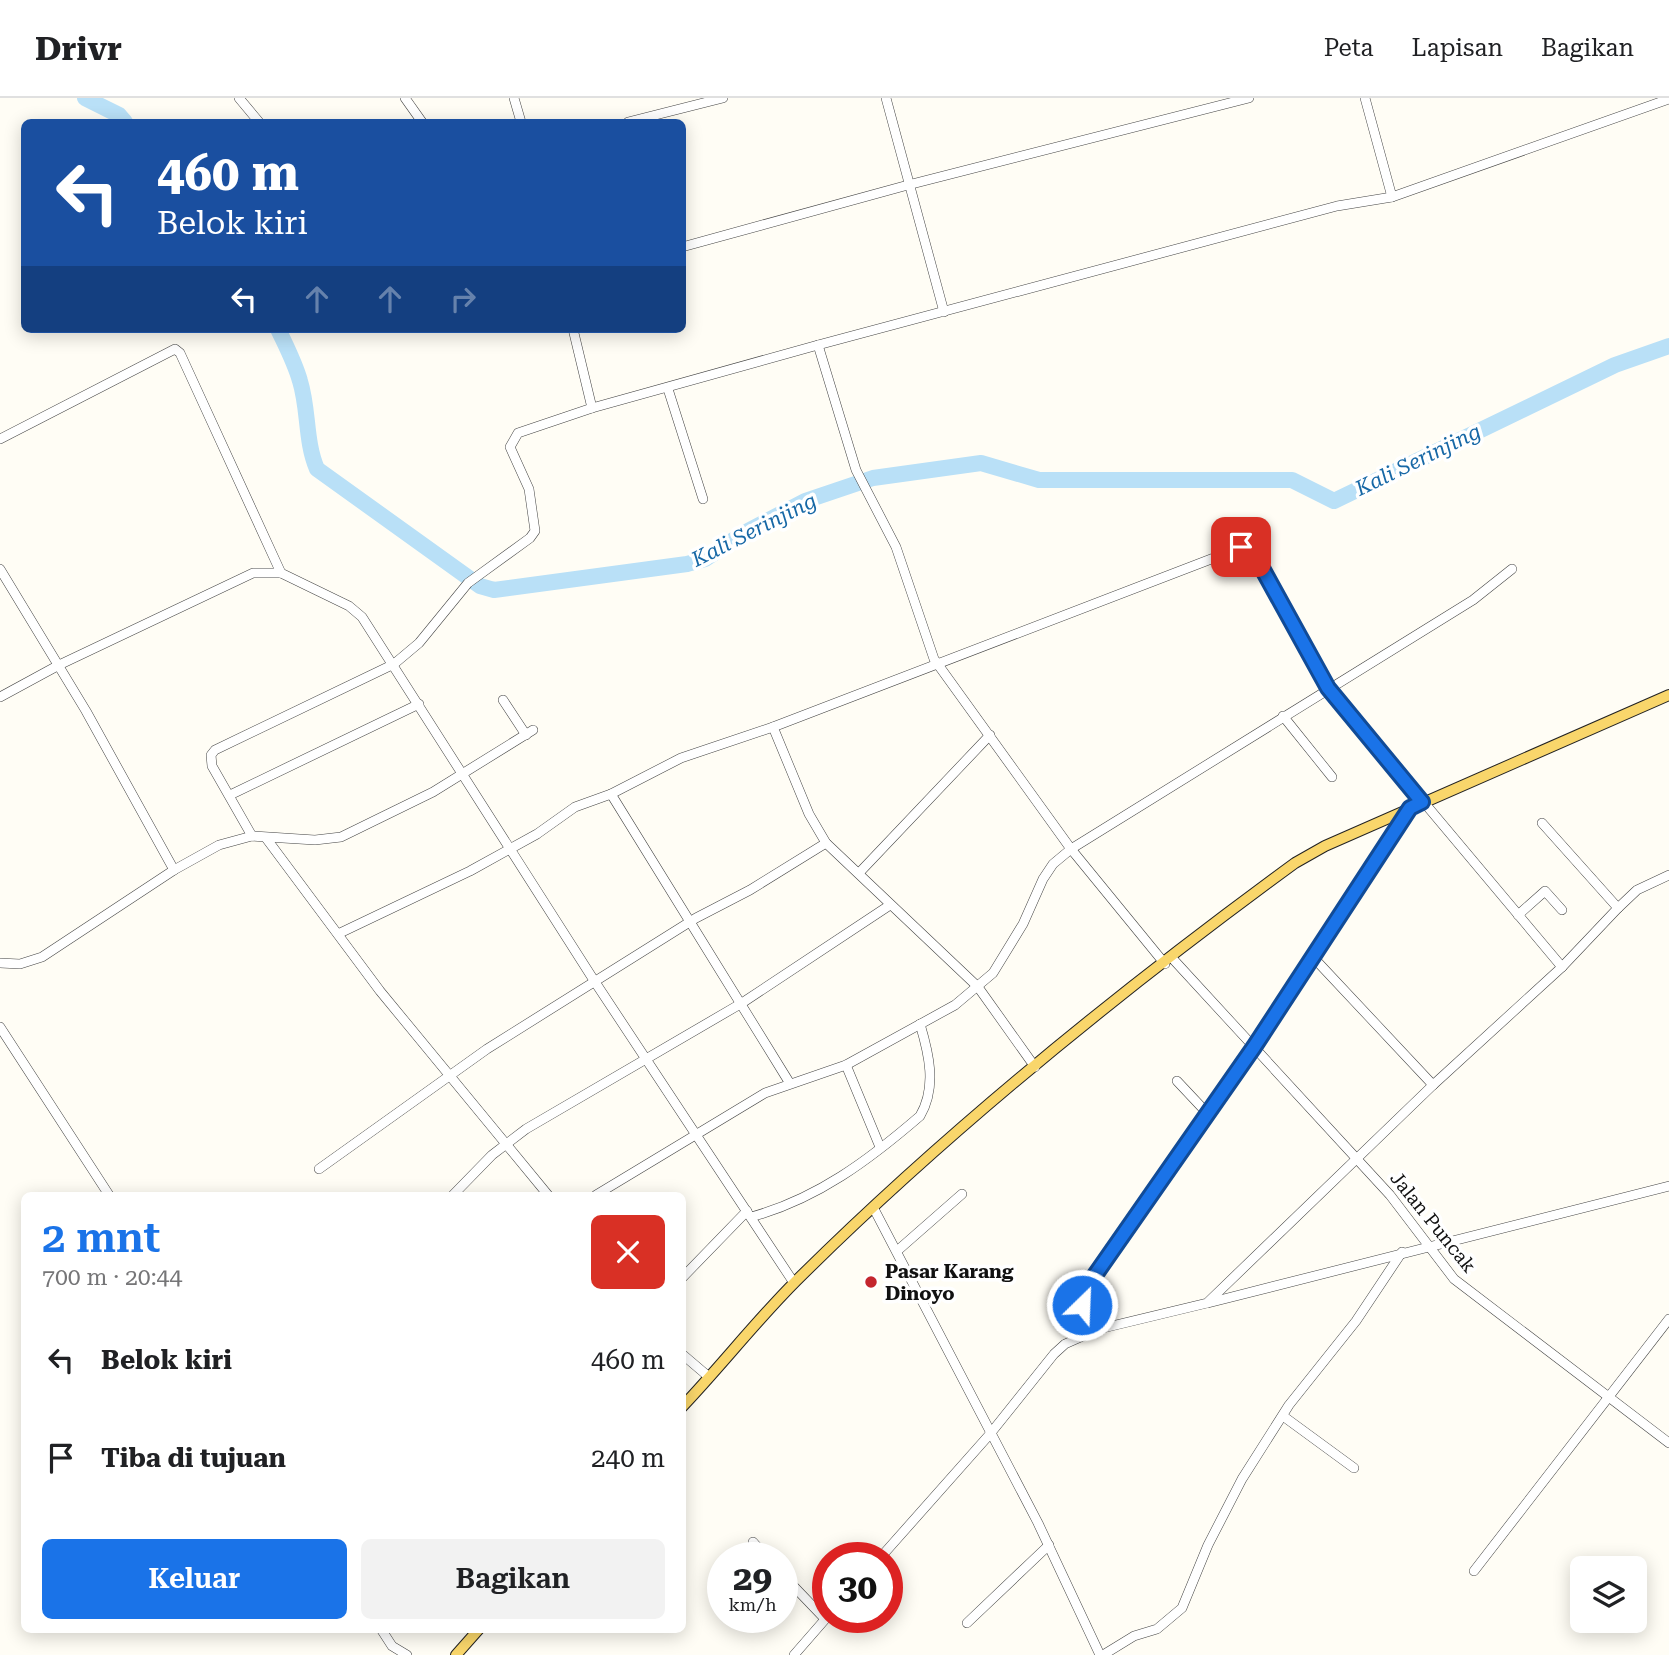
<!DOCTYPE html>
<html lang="id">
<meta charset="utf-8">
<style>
:root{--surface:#fff;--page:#f2f2f2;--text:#202124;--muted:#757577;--line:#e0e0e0;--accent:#1a73e8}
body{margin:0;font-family:"Roboto Serif",serif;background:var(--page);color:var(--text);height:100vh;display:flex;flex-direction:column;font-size:26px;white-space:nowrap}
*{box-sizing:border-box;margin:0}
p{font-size:23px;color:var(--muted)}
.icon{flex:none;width:38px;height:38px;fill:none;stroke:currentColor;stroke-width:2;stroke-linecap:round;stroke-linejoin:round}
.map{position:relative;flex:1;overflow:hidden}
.sheet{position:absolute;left:21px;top:1094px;width:665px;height:441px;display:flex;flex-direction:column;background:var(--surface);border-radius:10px;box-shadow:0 4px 18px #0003}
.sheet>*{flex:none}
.top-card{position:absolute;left:21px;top:21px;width:665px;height:214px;border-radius:10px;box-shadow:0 4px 18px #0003;background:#1a4fa0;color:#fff;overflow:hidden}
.tools{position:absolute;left:1570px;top:1458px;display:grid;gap:14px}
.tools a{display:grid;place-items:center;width:77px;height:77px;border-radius:10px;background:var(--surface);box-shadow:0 4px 18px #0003;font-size:35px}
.speed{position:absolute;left:707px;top:1444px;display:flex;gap:14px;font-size:35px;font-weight:700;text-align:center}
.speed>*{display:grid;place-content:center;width:91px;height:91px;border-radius:50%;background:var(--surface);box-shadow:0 4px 18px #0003;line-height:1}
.speed small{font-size:18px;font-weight:400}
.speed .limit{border:10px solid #d22;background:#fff;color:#111}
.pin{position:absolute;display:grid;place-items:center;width:60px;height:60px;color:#fff;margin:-30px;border-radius:14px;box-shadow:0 4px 10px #0006}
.me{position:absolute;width:77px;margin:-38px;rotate:24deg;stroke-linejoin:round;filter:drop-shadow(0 0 5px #0008)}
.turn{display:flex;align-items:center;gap:24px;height:147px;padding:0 21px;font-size:32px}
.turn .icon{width:91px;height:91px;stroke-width:2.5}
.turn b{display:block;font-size:49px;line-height:60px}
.lanes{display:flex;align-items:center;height:66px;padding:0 21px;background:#0003;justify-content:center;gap:35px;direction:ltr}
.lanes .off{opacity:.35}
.round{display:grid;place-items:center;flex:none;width:74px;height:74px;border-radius:10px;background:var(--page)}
.summary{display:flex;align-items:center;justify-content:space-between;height:119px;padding:0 21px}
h1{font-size:42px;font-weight:600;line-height:52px;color:var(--accent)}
.cta{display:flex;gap:14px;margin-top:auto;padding:14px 21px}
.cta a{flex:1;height:80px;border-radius:10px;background:var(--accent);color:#fff;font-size:28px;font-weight:600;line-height:80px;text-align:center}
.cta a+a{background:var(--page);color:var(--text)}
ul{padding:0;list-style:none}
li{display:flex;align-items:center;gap:21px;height:98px;padding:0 21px}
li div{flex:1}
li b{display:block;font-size:26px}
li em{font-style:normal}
header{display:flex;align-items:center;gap:42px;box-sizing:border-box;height:98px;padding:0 35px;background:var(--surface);border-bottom:2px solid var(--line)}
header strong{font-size:33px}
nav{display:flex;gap:38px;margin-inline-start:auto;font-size:24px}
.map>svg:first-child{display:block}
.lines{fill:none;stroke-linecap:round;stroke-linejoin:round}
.river{stroke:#b9e0f7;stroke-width:16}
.minor-casing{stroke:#444;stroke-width:10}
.major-casing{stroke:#222;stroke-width:12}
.minor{stroke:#fff;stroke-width:9}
.major{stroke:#f9d66b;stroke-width:10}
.route-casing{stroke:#114b97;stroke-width:18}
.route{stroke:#1a73e8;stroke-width:12}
.poi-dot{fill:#c4262e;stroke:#fff;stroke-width:2.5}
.labels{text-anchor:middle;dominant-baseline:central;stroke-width:7;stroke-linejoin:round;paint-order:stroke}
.street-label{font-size:19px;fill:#111;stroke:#fff}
.poi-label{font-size:19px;font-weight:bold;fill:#111;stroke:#fff;text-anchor:start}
.water-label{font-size:21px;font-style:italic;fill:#1768a6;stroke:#fff}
</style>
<header>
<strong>Drivr</strong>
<nav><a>Peta</a><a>Lapisan</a><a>Bagikan</a></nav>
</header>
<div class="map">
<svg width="1669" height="1557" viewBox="0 0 1669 1557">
<rect width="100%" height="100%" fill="#fffdf5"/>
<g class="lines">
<g class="river">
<path d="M 85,0 L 119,17 L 125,24"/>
<path d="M 278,231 C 286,248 295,265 300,283 C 309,312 305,343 317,371 L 480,488 L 494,492 L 687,466 L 705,461 L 744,435 L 805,403 L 873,380 L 981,365 L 1039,382 L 1292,382 L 1334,403 L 1615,267 L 1669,248"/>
</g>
<defs>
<g id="minor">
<path d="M 239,0 L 259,24"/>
<path d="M 405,0 L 422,24"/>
<path d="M 514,0 L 521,24"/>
<path d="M 886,0 L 944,214"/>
<path d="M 1365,0 L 1392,99"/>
<path d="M 628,24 L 723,0"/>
<path d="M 682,149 L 908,87 L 1249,0"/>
<path d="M 573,231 L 592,310"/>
<path d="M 818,247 L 856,372 L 896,449 L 934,561 L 1071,751 L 1165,866"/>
<path d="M 668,291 L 703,401"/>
<path d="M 0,341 L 175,251 L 180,255 L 281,475"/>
<path d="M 0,471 L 86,613 L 174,772"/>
<path d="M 0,599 L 59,567 L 253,475 L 281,475 L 349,508 L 362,519 L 595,884 L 794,1185"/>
<path d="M 503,602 L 526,637"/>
<path d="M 1283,618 L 1332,679"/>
<path d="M 773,629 L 809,716 L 826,745 L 978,889 L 1035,969"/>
<path d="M 611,696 L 789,984"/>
<path d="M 230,697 L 419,606"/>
<path d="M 1542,725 L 1618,810"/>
<path d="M 252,738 L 212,668 L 211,657 L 215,652 L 394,566 L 419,545 L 468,485 L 530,440 L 535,433 L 529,391 L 510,349 L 518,335 L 592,310 L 818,247 L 1337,108 L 1392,99 L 1669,1"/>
<path d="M 266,740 L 380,893 L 548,1097"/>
<path d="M 859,775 L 990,637"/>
<path d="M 1518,817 L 1545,793 L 1562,812"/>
<path d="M 340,835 L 470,773 L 537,736 L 575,709 L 611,696 L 681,660 L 773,629 L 1245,448 L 1252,452 L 1267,475 L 1328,590 L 1562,869"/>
<path d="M 1312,858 L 1433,987"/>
<path d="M 1172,860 L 1390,1097 L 1454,1181 L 1669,1345"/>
<path d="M 0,865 L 20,866 L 42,859 L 174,772 L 219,747 L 252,738 L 315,742 L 341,739 L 433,694 L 533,632"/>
<path d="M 0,929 L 109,1097"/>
<path d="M 846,967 L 880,1049"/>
<path d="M 1177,983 L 1208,1016"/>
<path d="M 319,1071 L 487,951 L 696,820 L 750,792 L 826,745"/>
<path d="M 453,1097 L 492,1057 L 526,1031 L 742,905 L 890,807"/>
<path d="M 596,1097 L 765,995 L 846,967 L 955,907 L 993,875 L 1023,826 L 1043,781 L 1053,766 L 1071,751 L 1473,502 L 1512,471"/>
<path d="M 873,1109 L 1038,1425 L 1100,1557"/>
<path d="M 751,1119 C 817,1101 869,1062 920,1018 C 937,989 929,956 920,926"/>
<path d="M 897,1153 L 962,1096"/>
<path d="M 682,1180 L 747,1113"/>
<path d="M 1208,1205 L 1669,1088"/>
<path d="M 1099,1231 L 1082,1207 L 1086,1190 L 1254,949 L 1410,710"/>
<path d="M 682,1256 L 709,1279"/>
<path d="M 1283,1318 L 1354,1370"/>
<path d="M 753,1444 L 767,1460"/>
<path d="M 880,1460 L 990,1336 L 1054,1256 L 1065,1246 L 1099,1231 L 1207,1205 L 1433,987 L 1562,869 L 1618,810 L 1637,792 L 1669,777"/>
<path d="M 1474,1473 L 1669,1221"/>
<path d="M 782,1476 L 825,1521"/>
<path d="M 967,1525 L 1049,1447"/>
<path d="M 381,1531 L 392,1548 L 407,1557"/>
<path d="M 794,1557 L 828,1518"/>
<path d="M 1103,1557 L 1134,1538 L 1157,1531 L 1182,1510 L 1208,1447 L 1242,1381 L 1289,1307 L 1356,1223 L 1402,1154"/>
</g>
<g id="major">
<path d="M 682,1309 C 721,1268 756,1223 796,1183 C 949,1031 1120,893 1295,765 L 1325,748 L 1669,597"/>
<path d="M 456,1557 L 479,1531"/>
</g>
</defs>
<use href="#minor" class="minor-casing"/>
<use href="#major" class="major-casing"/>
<use href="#minor" class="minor"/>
<use href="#major" class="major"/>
</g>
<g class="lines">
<defs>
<path id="route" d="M 1082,1207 L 1086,1190 L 1254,949 L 1410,710 L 1422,704 L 1328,590 L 1252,452 L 1241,449"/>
</defs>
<use href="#route" class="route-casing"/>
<use href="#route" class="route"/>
</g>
<circle class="poi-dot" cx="871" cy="1184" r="7"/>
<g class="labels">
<g class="street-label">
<text transform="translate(1433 1124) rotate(51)">Jalan Puncak</text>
</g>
<g class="poi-label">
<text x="885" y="1173">Pasar Karang<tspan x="885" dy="22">Dinoyo</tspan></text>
</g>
<g class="water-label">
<text transform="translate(1418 362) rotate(-26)">Kali Serinjing</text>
<text transform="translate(754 432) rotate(-27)">Kali Serinjing</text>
</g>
</g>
</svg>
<div class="tools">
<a><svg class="icon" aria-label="layers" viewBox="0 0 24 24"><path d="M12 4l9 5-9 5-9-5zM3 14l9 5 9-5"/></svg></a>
</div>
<div class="speed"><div>29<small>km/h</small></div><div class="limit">30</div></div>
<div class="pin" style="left:1241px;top:449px;background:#d93025"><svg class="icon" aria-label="arrive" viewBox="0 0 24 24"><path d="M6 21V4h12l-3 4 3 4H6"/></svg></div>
<svg class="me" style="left:1082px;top:1207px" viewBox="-20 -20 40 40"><circle r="17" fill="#1a73e8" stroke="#fff" stroke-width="3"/><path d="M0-11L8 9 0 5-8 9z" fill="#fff"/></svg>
<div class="top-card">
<div class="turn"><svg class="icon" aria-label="left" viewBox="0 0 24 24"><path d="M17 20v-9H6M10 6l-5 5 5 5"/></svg><div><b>460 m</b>Belok kiri</div></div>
<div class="lanes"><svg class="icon" aria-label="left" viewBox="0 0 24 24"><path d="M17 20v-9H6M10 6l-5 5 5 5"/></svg><svg class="icon off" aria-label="ahead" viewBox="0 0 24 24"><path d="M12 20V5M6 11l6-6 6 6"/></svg><svg class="icon off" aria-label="ahead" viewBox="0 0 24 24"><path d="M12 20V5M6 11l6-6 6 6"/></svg><svg class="icon off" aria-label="right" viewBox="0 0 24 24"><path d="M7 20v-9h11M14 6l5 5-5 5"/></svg></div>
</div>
<section class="sheet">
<div class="summary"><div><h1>2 mnt</h1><p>700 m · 20:44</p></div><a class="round" style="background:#d93025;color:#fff"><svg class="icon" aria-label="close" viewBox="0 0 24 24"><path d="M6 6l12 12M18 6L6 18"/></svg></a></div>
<ul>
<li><svg class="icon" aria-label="left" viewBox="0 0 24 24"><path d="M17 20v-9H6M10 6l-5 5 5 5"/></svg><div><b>Belok kiri</b></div><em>460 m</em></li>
<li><svg class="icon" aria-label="arrive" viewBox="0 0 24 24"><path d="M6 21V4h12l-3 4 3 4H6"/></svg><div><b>Tiba di tujuan</b></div><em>240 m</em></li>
</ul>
<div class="cta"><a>Keluar</a><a>Bagikan</a></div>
</section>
</div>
